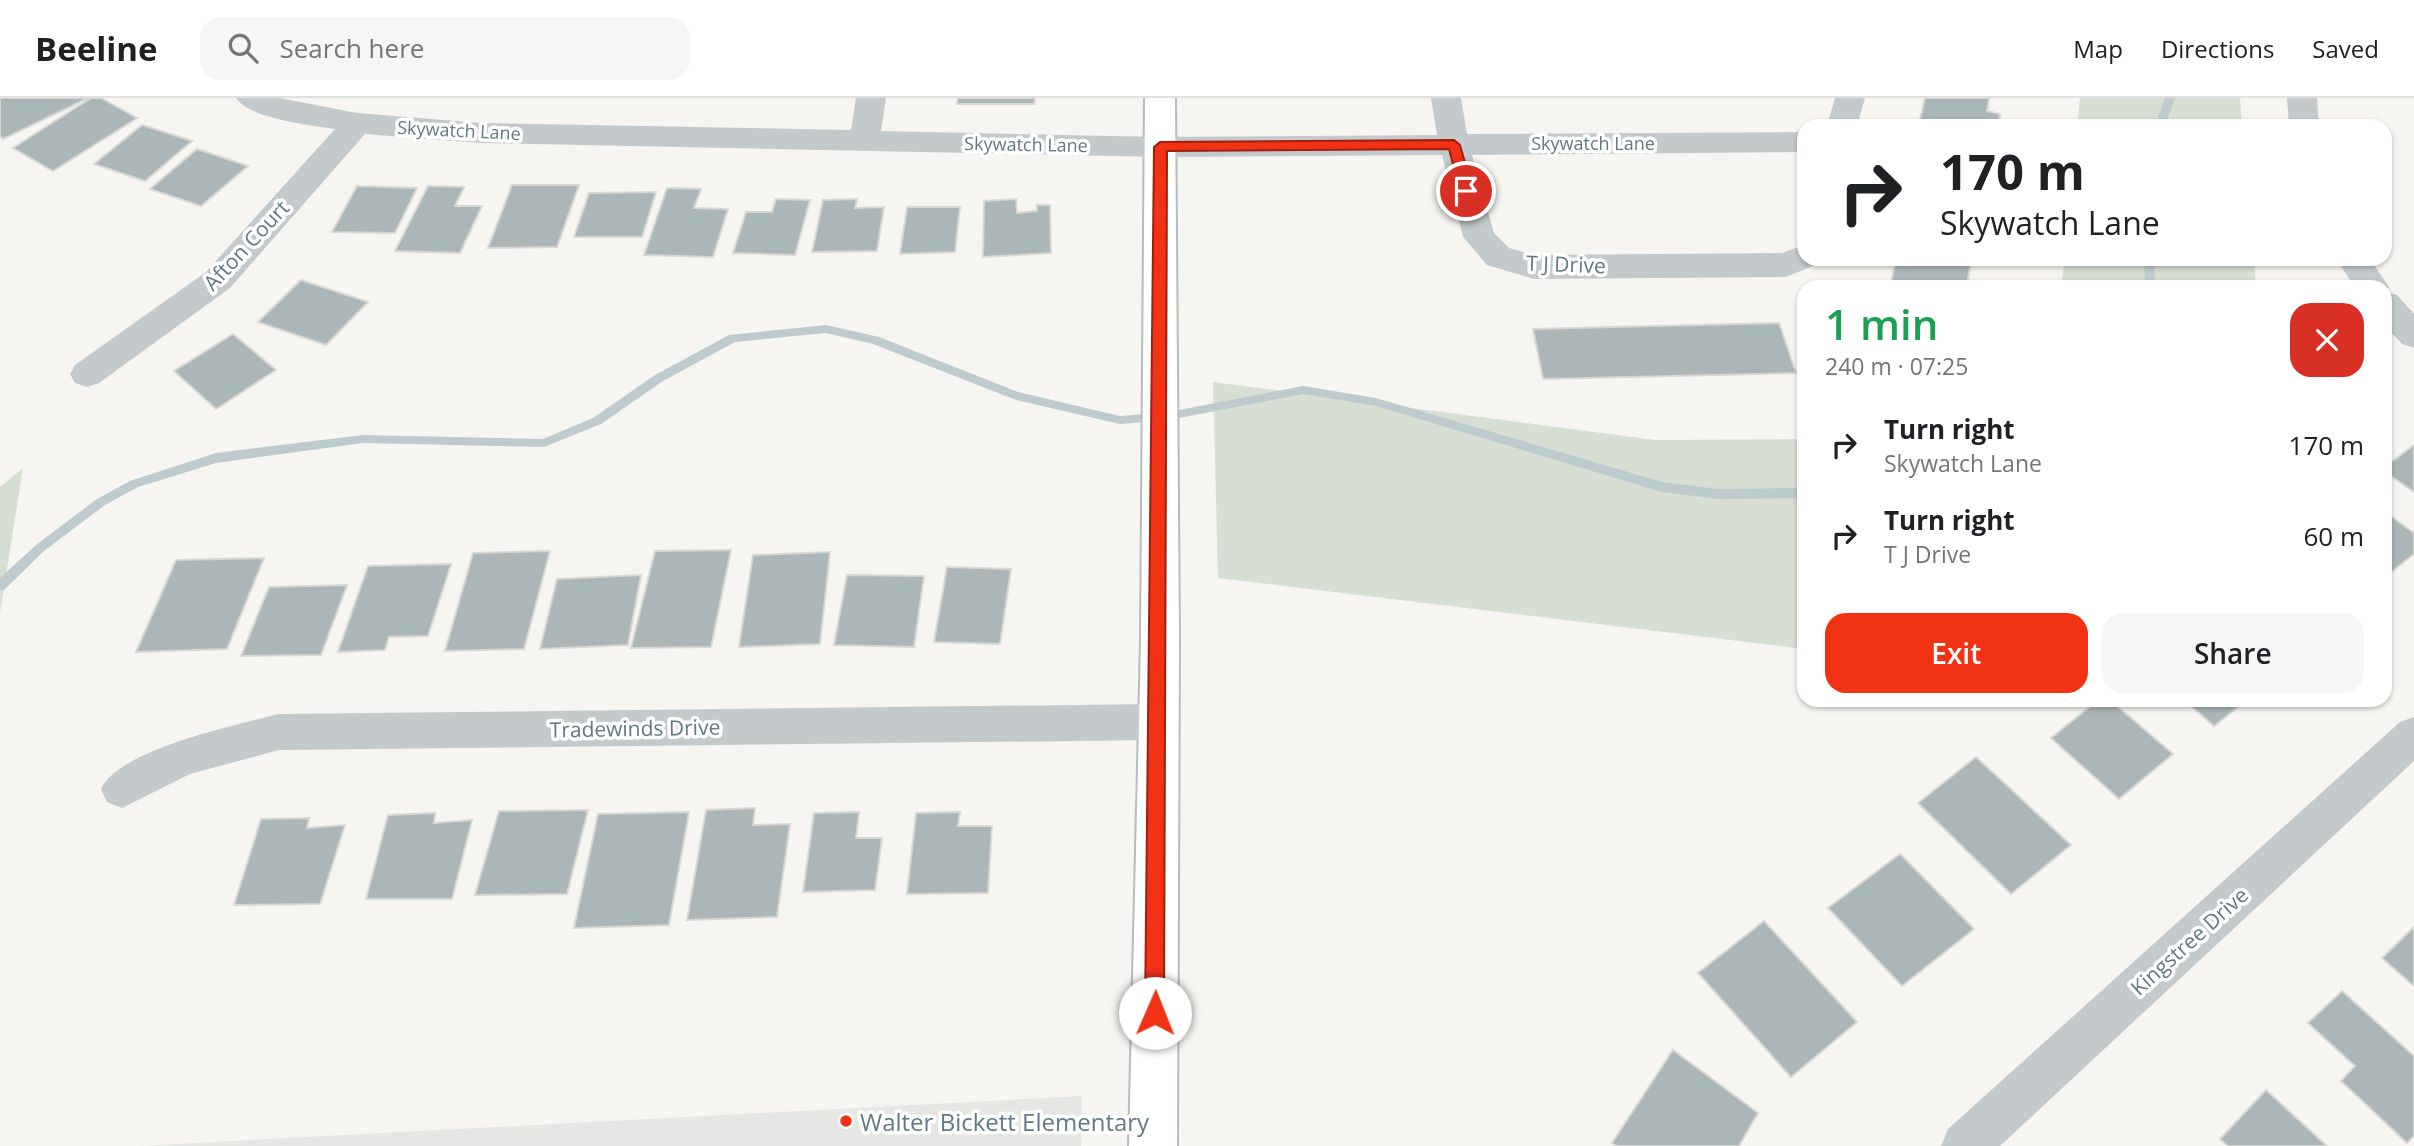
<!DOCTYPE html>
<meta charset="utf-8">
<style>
:root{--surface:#fff;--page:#f6f6f6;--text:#202124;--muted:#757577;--line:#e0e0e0;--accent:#f23215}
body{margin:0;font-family:"Open Sans",sans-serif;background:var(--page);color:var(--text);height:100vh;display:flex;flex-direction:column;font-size:26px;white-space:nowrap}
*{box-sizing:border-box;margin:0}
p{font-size:23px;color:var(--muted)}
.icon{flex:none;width:38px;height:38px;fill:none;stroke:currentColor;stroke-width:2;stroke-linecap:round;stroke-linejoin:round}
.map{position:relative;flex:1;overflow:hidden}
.drawer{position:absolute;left:1797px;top:182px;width:595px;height:427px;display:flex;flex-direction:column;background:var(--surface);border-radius:21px;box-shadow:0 2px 5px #0004}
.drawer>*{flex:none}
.hud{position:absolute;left:1797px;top:21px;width:595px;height:147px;border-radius:21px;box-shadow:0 2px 5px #0004;background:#fff;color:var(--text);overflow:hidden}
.pin{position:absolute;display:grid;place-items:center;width:60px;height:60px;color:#fff;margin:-30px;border:4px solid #fff;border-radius:50%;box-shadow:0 2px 7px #0007}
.me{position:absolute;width:77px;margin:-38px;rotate:1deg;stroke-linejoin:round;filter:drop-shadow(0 0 5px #0008)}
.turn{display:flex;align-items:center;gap:24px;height:147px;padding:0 28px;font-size:32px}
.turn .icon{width:91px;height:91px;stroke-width:2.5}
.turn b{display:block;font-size:49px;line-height:60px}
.round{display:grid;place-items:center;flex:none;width:74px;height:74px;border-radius:21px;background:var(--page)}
.overview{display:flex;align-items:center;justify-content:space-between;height:119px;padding:0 28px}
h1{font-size:42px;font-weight:600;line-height:52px;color:#1e9e55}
.cta{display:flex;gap:14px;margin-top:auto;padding:14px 28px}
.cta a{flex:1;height:80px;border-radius:21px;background:var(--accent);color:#fff;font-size:28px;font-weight:600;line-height:80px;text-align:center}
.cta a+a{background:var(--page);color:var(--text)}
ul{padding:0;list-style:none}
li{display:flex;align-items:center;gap:21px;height:91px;padding:0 28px}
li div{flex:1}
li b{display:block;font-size:26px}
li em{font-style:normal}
header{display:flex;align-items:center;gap:42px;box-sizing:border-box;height:98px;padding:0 35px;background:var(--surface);border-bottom:2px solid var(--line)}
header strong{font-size:33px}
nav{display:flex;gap:38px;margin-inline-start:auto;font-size:24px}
.search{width:490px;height:63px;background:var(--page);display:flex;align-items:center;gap:18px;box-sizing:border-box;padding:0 24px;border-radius:21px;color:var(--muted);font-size:26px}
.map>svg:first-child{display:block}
.built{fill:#e6e7e5}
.green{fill:#d7ded2}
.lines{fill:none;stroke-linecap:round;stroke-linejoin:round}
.stream{fill:#bdcbcf;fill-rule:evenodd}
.building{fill:#abb6b9;stroke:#d7d7d4;stroke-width:2}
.primary-casing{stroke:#b7bcbf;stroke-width:4}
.minor{fill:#c4c9cb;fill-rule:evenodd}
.primary{fill:#fff;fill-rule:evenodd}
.route{fill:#f23215;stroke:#9d200e;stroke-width:2}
.poi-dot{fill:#f23215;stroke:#fff;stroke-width:2.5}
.labels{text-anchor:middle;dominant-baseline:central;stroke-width:7;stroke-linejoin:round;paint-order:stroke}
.far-street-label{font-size:18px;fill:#627985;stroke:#fff}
.street-label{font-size:21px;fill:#627985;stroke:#fff}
.near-poi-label{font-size:24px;fill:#627985;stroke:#fff;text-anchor:start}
</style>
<header>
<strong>Beeline</strong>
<div class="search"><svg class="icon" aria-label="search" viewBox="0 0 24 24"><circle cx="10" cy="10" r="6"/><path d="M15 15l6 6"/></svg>Search here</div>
<nav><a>Map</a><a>Directions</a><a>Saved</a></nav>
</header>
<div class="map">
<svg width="2414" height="1048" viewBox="0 0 2414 1048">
<rect width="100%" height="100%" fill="#f6f5f1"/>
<path class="built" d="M 1082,998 L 1081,1048 L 138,1048 Z"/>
<g class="green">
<path d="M 2080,0 L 2240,0 L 2242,28 L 2077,28 Z"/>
<path d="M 2065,161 L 2254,161 L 2256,189 L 2061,189 Z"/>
<path d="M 1213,284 L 1655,342 L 1804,341 L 1804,551 L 1218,480 Z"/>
<path d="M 23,370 L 0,515 L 0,389 Z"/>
</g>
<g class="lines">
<g class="stream">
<path d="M 2165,0 L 2175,0 L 2165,28 L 2155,28 Z"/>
<path d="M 2144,161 L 2154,161 L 2155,189 L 2145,189 Z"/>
<path d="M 826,227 L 879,239 L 1018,294 L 1120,318 L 1169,314 L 1303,288 L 1376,300 L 1662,384 L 1719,391 L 1804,390 L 1804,400 L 1719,401 L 1662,394 L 1376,308 L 1303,296 L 1169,322 L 1120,326 L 1016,302 L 873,246 L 826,235 L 735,244 L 663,283 L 601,326 L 544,349 L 363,345 L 216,365 L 138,389 L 105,407 L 44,453 L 4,492 L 0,493 L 0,480 L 36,447 L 97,401 L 130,383 L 216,355 L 363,337 L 543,341 L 593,320 L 655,277 L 729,237 Z"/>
</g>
</g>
<g class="building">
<path d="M 0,0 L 88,0 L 3,41 L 0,38 Z"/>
<path d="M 91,0 L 101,0 L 137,20 L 53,73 L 13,50 Z"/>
<path d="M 958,0 L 1035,0 L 1034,6 L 957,6 Z"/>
<path d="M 1925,0 L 1989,0 L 1987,13 L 2000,16 L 1998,28 L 1944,28 L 1920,22 Z"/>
<path d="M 142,27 L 192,43 L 145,83 L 94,66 Z"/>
<path d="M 197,51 L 248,68 L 201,108 L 150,91 Z"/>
<path d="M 512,87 L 579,87 L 557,149 L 488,150 Z"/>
<path d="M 357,88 L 417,90 L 395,135 L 332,134 Z"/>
<path d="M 428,88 L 464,89 L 455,108 L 482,108 L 460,155 L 395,153 Z"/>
<path d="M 667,90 L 701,91 L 694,110 L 728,111 L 713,159 L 644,157 Z"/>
<path d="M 656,94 L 642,139 L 574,139 L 589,95 Z"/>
<path d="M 776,101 L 810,102 L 795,157 L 733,155 L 746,114 L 772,114 Z"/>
<path d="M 857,101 L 855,110 L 884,109 L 877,153 L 812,154 L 823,102 Z"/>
<path d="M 1016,101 L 1017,115 L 1037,113 L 1037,107 L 1050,107 L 1051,155 L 983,159 L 984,103 Z"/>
<path d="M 907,109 L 960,109 L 955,154 L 900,156 Z"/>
<path d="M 1911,161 L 1971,161 L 1968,182 L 1978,185 L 1977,189 L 1890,189 L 1896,163 L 1909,167 Z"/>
<path d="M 301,182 L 368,204 L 326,247 L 258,224 Z"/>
<path d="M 1779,225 L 1796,275 L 1543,281 L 1533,231 Z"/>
<path d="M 233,236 L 276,272 L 216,311 L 174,273 Z"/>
<path d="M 2414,347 L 2414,394 L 2385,374 L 2385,369 Z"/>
<path d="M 2385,414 L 2414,435 L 2414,456 L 2385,479 Z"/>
<path d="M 731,452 L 711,549 L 631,550 L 655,453 Z"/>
<path d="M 550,453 L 524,551 L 445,553 L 473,455 Z"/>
<path d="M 830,454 L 820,546 L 739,549 L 753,457 Z"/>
<path d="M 264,460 L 227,551 L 136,554 L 176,462 Z"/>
<path d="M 451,466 L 428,538 L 389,539 L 385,552 L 338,554 L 368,468 Z"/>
<path d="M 947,469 L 1011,471 L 1000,546 L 934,544 Z"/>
<path d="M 641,477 L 628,547 L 540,551 L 557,481 Z"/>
<path d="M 847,477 L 924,478 L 914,549 L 834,547 Z"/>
<path d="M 347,487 L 321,557 L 241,558 L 269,489 Z"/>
<path d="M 2098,602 L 2110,602 L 2173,656 L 2119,701 L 2051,640 Z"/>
<path d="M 2184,602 L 2247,602 L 2214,628 Z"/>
<path d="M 1976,659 L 2071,747 L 2011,796 L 1918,705 Z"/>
<path d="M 755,710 L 753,727 L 790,726 L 777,819 L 687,822 L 706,712 Z"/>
<path d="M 588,712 L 567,796 L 475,797 L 499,713 Z"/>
<path d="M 689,714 L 669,827 L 574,830 L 598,716 Z"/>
<path d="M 859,714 L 856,740 L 882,740 L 875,792 L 803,794 L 814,715 Z"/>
<path d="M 960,714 L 958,728 L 992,728 L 988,795 L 907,796 L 916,715 Z"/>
<path d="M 435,715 L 434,725 L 472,722 L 452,801 L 366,801 L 388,717 Z"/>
<path d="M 309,720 L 307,730 L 345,727 L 320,806 L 234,807 L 261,721 Z"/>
<path d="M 1900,756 L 1974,831 L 1902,888 L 1828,810 Z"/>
<path d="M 1764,823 L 1857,924 L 1791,979 L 1698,875 Z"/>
<path d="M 2414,829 L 2414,888 L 2382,860 Z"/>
<path d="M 2342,893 L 2414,958 L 2414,1038 L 2407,1045 L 2341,983 L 2355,968 L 2308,925 Z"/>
<path d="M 1673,952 L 1758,1015 L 1739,1048 L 1617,1048 L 1612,1045 Z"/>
<path d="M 2266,992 L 2327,1048 L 2228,1048 L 2220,1041 Z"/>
</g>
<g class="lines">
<defs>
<path id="primary" d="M 1145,0 L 1175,0 L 1179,542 L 1177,1048 L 1129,1048 L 1141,542 Z"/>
</defs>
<use href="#primary" class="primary-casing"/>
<g class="minor">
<path d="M 236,0 L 279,0 L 357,15 L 481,25 L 851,32 L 856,0 L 886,0 L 881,33 L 1160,39 L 1437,37 L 1431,0 L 1461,0 L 1467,36 L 1804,34 L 1804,54 L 1472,57 L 1494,135 L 1509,150 L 1534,157 L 1782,155 L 1804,147 L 1804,161 L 1819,161 L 1815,167 L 1786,179 L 1534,181 L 1487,167 L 1463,139 L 1442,57 L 1160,59 L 481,45 L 365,36 L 230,190 L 99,285 L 87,289 L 75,285 L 70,276 L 75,267 L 206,174 L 335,31 C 310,27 250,21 236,0 Z"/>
<path d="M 1835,0 L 1865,0 L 1857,28 L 1827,28 Z"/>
<path d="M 2287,0 L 2317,0 L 2319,28 L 2289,28 Z"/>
<path d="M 2336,161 L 2370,161 L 2389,189 L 2386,194 L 2397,197 L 2414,216 L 2414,250 L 2402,246 L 2385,228 L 2385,189 L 2355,189 Z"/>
<path d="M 1159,606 L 1173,611 L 1179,624 L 1173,637 L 1159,642 L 279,652 L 190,676 L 122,710 L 107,704 L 101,691 C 119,651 237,627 279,616 Z"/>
<path d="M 2414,619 L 2414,663 L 2000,1048 L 1941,1048 L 1948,1031 L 2400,624 Z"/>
</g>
<use href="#primary" class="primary"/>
</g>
<path class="route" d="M 1454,42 L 1460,47 L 1473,93 L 1466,97 L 1460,93 L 1449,51 L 1167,53 L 1164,915 L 1161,922 L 1155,925 L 1148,922 L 1145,915 L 1154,49 L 1160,44 Z"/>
<circle class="poi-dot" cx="846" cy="1023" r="7"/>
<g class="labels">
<g class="far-street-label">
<text transform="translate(459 32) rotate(3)">Skywatch Lane</text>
<text x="1593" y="45">Skywatch Lane</text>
<text transform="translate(1026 46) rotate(1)">Skywatch Lane</text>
</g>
<g class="street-label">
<text transform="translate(246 147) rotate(-47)">Afton Court</text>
<text transform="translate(1566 166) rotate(2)">T J Drive</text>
<text transform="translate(635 630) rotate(-1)">Tradewinds Drive</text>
<text transform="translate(2189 843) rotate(-42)">Kingstree Drive</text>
</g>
<g class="near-poi-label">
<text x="860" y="1023">Walter Bickett Elementary</text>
</g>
</g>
</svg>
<div class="pin" style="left:1466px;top:93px;background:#d93025"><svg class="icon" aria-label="arrive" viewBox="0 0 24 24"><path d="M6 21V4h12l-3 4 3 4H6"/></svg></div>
<svg class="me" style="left:1155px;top:915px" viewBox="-20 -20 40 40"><circle r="19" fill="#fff"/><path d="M0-13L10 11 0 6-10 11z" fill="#f23215"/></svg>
<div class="hud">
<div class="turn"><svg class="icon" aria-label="right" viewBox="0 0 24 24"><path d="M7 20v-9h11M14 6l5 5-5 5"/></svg><div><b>170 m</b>Skywatch Lane</div></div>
</div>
<section class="drawer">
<div class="overview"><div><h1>1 min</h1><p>240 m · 07:25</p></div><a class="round" style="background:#d93025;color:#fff"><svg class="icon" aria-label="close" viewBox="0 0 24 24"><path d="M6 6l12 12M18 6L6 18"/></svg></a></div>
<ul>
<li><svg class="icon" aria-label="right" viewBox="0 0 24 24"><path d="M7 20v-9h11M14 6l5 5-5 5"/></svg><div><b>Turn right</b><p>Skywatch Lane</p></div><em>170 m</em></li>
<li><svg class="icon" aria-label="right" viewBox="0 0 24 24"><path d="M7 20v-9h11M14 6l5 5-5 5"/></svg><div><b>Turn right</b><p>T J Drive</p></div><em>60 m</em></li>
</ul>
<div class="cta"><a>Exit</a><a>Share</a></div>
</section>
</div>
